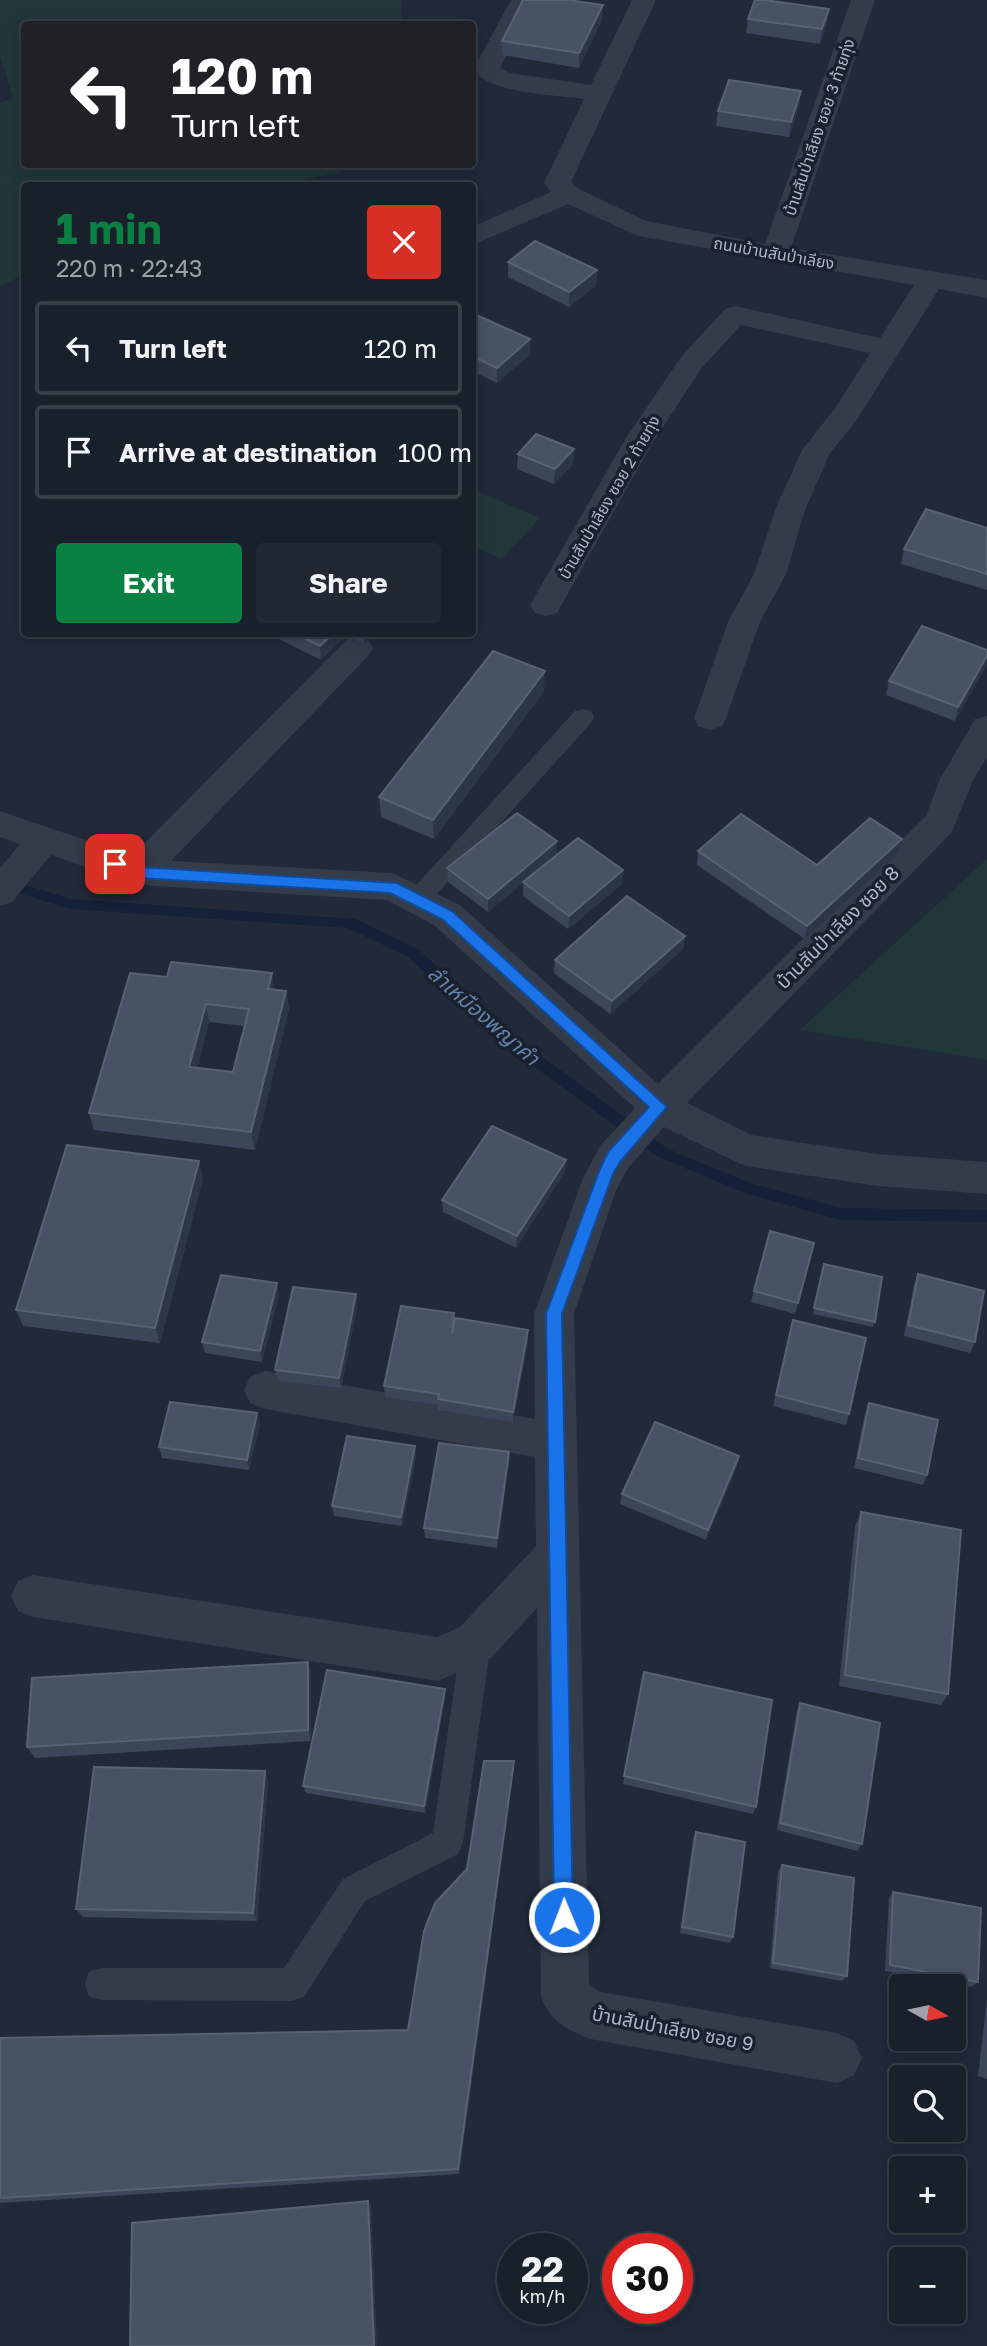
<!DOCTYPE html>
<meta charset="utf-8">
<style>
:root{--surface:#18202b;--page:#212833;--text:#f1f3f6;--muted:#9fa3a9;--line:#363e47;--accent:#0b8043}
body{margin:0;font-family:"Golos Text","Noto Sans Thai",sans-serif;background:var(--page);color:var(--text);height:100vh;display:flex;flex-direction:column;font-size:26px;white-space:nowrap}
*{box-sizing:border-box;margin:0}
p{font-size:23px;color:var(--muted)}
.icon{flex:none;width:38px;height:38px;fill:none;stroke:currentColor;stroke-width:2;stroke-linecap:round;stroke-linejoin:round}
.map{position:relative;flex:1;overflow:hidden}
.details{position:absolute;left:21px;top:182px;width:455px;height:455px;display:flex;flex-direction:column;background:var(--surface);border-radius:7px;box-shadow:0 4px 18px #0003,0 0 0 2px var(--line)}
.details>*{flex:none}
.guide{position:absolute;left:21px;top:21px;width:455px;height:147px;border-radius:7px;box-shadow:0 4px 18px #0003,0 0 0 2px var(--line);background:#202124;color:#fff;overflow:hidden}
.needle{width:46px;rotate:99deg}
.controls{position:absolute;left:889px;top:1974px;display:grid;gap:14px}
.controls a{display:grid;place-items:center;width:77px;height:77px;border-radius:7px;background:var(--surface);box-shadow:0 4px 18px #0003,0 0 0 2px var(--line);font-size:35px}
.speed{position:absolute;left:497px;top:2233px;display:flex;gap:14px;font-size:35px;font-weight:700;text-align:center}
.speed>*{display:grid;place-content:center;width:91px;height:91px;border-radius:50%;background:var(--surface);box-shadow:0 4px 18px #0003,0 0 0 2px var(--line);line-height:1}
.speed small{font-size:18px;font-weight:400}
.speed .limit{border:10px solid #d22;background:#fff;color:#111}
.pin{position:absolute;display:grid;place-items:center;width:60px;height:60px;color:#fff;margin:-30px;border-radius:14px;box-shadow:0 4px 10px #0006}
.me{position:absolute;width:77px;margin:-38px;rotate:359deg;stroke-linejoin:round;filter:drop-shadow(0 0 5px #0008)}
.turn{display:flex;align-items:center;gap:24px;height:147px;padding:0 35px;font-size:32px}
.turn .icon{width:91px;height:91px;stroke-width:2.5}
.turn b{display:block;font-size:49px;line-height:60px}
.round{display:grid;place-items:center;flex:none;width:74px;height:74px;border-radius:7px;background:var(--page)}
.head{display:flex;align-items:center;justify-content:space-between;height:119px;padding:0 35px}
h1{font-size:42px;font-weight:700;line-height:52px;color:var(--accent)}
.cta{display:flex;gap:14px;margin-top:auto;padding:14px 35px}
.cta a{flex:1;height:80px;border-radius:7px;background:var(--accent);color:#fff;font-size:28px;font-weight:700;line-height:80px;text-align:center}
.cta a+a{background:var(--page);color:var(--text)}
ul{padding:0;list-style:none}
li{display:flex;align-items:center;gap:21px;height:94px;margin:0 14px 10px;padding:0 21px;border:4px solid var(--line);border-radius:7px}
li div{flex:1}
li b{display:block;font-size:26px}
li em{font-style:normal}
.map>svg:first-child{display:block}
.green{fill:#22373a}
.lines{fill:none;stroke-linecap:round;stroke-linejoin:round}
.stream{fill:#142137;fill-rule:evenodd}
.service{fill:#343c4a;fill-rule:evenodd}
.minor{fill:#343c4a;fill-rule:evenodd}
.wall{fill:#3b4658;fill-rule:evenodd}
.shaded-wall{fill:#2b3647}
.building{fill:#475364;stroke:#576273;stroke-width:2;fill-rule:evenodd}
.route{fill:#1a73e8;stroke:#114b97;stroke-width:2}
.labels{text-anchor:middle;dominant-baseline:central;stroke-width:7;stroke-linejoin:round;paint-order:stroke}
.far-street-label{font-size:16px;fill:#aeb7c6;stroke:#19212e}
.street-label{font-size:19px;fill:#aeb7c6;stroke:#19212e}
.water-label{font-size:21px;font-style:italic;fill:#6680a7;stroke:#19212e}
</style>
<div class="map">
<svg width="987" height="2346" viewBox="0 0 987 2346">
<rect width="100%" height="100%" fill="#202a39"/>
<g class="green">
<path d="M 0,0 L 402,0 L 401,24 L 24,24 L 24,164 L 371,165 L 279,185 L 24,186 L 24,274 L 0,287 L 0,103 L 13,98 L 0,56 Z"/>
<path d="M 473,489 L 540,518 L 502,559 L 473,546 Z"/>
<path d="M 987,859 L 987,1060 L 800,1030 Z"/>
</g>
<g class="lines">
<path class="stream" d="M 0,877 L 70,899 L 355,919 L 418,949 L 504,1029 L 668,1149 L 750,1183 L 841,1208 L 987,1210 L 987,1222 L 841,1220 L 748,1194 L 658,1157 L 494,1037 L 408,957 L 348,928 L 70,909 L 0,887 Z"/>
<g class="service">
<path d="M 583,709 L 591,711 L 594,717 L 591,723 L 425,907 L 417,909 L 409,907 L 405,900 L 409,893 L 575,711 Z"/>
<path d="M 476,1627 L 487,1632 L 491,1642 L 463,1843 L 458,1854 L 365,1901 L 304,1997 L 292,2001 L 101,2000 L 89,1996 L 85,1984 L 89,1972 L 101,1968 L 284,1968 L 343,1879 L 433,1833 L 461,1642 L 465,1632 Z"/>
</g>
<g class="minor">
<path d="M 511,0 L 535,0 L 500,68 L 510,73 L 591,85 L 632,0 L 656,0 L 571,182 L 577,188 L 646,221 L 765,244 L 851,0 L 875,0 L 791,248 L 987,280 L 987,298 L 939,289 L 856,421 L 830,453 L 805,510 L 786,574 L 760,622 L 726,718 L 722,726 L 710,730 L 698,726 L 694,718 L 728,622 L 754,574 L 775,510 L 802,450 L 836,407 L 870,353 L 741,325 L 701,369 L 650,447 L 557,613 L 546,616 L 535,613 L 530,605 L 626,438 L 681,357 L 725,309 L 735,306 L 880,338 L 914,285 L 638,236 L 568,204 L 472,245 L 472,227 L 551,192 L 544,183 L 584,99 C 556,95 490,94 473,70 Z"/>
<path d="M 357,637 L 368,640 L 373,648 L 368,656 L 171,861 L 392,873 L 460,905 L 658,1084 L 926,816 L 940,779 L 975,719 L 987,716 L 987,757 L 973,780 L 952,832 L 687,1103 L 751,1135 L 878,1154 L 987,1162 L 987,1194 L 878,1186 L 745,1166 L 664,1127 L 628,1168 L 616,1191 L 574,1314 L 589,1985 L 600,1992 L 837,2033 L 854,2041 L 862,2058 L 854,2075 L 837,2083 L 590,2039 C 566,2029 551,2022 541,1997 L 537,1608 L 492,1657 L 438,1681 L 33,1617 L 18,1611 L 11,1596 L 18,1581 L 33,1575 L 437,1637 L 460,1627 L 536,1546 L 535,1457 L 265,1409 L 250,1403 L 244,1390 L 250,1377 L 265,1371 L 535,1419 L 534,1314 L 583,1178 L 600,1146 L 635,1108 L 434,925 L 387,900 L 138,885 L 51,855 L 12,902 L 0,906 L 0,868 L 20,844 L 0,837 L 0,811 L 132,856 L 346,640 Z"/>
</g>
</g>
<g class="wall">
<path d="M 829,9 L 827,24 L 820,44 L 746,33 L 748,19 Z"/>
<path d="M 602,20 L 579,68 L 502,55 L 502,41 Z"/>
<path d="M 799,106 L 789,137 L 716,126 L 718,111 Z"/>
<path d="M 508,262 L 597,270 L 596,285 L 569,307 L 508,277 Z"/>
<path d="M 472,313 L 530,339 L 530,354 L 497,383 L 472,371 Z"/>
<path d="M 574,449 L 573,464 L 554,484 L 517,469 L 518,454 Z"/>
<path d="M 987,528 L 987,590 L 901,564 L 904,549 Z"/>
<path d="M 269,634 L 374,634 L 364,644 L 347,635 L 321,660 Z"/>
<path d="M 986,665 L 955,721 L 886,695 L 889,681 Z"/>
<path d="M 544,691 L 434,839 L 381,817 L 379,797 Z"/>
<path d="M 902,839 L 899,853 L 805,939 L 697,865 L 698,851 L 817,865 Z"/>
<path d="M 557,855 L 623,870 L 622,884 L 568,929 L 523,896 L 523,883 L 488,912 L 448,882 L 447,868 Z"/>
<path d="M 685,936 L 683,949 L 610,1014 L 554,973 L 555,960 Z"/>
<path d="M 130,973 L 286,991 L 289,1009 L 255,1150 L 94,1130 L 89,1113 ZM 209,1022 L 245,1026 L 233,1072 L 197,1068 Z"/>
<path d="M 565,1172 L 516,1248 L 443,1212 L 442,1200 Z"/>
<path d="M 203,1178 L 160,1343 L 23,1326 L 16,1310 Z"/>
<path d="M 770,1231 L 814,1243 L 795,1314 L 751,1302 Z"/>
<path d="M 822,1270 L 875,1322 L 873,1327 L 813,1314 Z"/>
<path d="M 918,1274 L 975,1342 L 970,1353 L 904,1336 L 914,1286 Z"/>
<path d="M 356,1294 L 357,1306 L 341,1388 L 278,1381 L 275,1370 Z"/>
<path d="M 279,1295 L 262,1362 L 205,1353 L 202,1342 Z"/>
<path d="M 454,1313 L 455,1321 L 528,1330 L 528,1341 L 513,1422 L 438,1410 L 438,1405 L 385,1397 L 384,1386 Z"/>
<path d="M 793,1320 L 849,1414 L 846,1425 L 773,1406 Z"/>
<path d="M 869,1403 L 927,1475 L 923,1485 L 854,1468 L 865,1414 Z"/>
<path d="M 257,1413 L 260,1424 L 249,1470 L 162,1458 L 159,1447 Z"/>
<path d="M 416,1456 L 402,1526 L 334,1516 L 332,1506 Z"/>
<path d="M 509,1463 L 497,1548 L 425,1538 L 424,1528 Z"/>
<path d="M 737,1466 L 706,1540 L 620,1504 L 622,1494 Z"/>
<path d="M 861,1512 L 948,1694 L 941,1705 L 839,1686 L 855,1526 Z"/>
<path d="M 644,1672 L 756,1807 L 753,1814 L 623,1784 Z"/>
<path d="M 311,1674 L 311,1741 L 35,1758 L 27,1747 Z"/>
<path d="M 445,1697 L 425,1813 L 306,1793 L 303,1786 Z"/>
<path d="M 800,1703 L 862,1844 L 857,1851 L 777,1830 L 797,1711 Z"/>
<path d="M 514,1761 L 513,1774 L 459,2174 L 0,2203 L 0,2038 L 408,2030 Z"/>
<path d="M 268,1782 L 257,1921 L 83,1917 L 76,1909 Z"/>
<path d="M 696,1832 L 733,1937 L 730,1943 L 680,1933 L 693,1839 Z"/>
<path d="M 782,1865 L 847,1976 L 842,1981 L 770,1968 L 778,1872 Z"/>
<path d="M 893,1892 L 978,1982 L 972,1987 L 885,1971 L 889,1898 Z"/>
<path d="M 987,1999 L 987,2079 L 978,2076 Z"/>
</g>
<g class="shaded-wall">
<path d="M 603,5 L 602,20 L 579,68 L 579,53 Z"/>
<path d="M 829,9 L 827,24 L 820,44 L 822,29 Z"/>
<path d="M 801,91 L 799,106 L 789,137 L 791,122 Z"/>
<path d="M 597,270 L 596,285 L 569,307 L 569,292 Z"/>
<path d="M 530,339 L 530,354 L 497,383 L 497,368 Z"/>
<path d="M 574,449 L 573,464 L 554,484 L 555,469 Z"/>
<path d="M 333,634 L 347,634 L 347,635 L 321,660 L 320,646 Z"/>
<path d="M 363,634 L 374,634 L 364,644 Z"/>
<path d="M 987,656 L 986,665 L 955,721 L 958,707 Z"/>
<path d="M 545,671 L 544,691 L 434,839 L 433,820 Z"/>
<path d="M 902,839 L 899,853 L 805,939 L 807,926 Z"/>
<path d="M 557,841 L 557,855 L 488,912 L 488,899 Z"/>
<path d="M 623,870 L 622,884 L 568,929 L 569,916 Z"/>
<path d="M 685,936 L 683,949 L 610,1014 L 612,1001 Z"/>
<path d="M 272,973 L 275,991 L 268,989 Z"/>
<path d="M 286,991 L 289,1009 L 255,1150 L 251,1132 Z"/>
<path d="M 206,1004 L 209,1022 L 193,1085 L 189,1067 Z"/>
<path d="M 566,1160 L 565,1172 L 516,1248 L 517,1236 Z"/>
<path d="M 199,1161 L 203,1178 L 160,1343 L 155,1328 Z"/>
<path d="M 277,1283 L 279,1295 L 262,1362 L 260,1351 Z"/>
<path d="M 356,1294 L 357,1306 L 341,1388 L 339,1378 Z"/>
<path d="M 528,1330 L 528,1341 L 513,1422 L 513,1412 Z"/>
<path d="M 257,1413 L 260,1424 L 249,1470 L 247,1460 Z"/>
<path d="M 415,1446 L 416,1456 L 402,1526 L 401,1517 Z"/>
<path d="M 509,1452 L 509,1463 L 497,1548 L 497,1538 Z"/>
<path d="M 739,1456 L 737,1466 L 706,1540 L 708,1530 Z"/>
<path d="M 308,1662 L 311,1674 L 311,1741 L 308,1730 Z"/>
<path d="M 445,1689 L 445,1697 L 425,1813 L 424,1806 Z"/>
<path d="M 514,1761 L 513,1774 L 459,2174 L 458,2169 Z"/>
<path d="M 265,1771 L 268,1782 L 257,1921 L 253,1913 Z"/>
<path d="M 368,2201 L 371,2206 L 377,2346 L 374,2346 Z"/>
</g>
<g class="building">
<path d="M 523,0 L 568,0 L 603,5 L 579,53 L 502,41 Z"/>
<path d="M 755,0 L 765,0 L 829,9 L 822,29 L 748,19 Z"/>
<path d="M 729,80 L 801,91 L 791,122 L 718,111 Z"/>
<path d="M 535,241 L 597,270 L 569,292 L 508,262 Z"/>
<path d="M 472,313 L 530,339 L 497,368 L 472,356 Z"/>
<path d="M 536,434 L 574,449 L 555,469 L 518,454 Z"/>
<path d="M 926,509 L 987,528 L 987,574 L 904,549 Z"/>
<path d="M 922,626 L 987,650 L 987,656 L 958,707 L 889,681 Z"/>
<path d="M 296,634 L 333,634 L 320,646 Z"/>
<path d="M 493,651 L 545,671 L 433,820 L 379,797 Z"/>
<path d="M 517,813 L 557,841 L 488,899 L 447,868 Z"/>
<path d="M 741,814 L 817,865 L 870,818 L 902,839 L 807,926 L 698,851 Z"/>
<path d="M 578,838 L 623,870 L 569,916 L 523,882 Z"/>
<path d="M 627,896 L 685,936 L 612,1001 L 555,960 Z"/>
<path d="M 171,962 L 272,973 L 268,989 L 286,991 L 251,1132 L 89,1113 L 130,973 L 167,977 ZM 206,1004 L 249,1009 L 233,1072 L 189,1067 Z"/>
<path d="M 492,1126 L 566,1160 L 517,1236 L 442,1200 Z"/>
<path d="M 67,1145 L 199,1161 L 155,1328 L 16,1310 Z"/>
<path d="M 770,1231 L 814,1243 L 798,1303 L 754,1291 Z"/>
<path d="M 824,1264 L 882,1277 L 875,1322 L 814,1308 Z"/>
<path d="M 918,1274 L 984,1291 L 975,1342 L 908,1325 Z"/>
<path d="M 221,1275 L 277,1283 L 260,1351 L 202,1342 Z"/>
<path d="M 293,1287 L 356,1294 L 339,1378 L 275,1370 Z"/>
<path d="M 401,1306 L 454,1313 L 452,1334 L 455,1318 L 528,1330 L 513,1412 L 438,1399 L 439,1394 L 384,1386 Z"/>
<path d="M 793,1320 L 866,1338 L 849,1414 L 776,1395 Z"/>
<path d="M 170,1402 L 257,1413 L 247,1460 L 159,1447 Z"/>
<path d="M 869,1403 L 938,1420 L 927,1475 L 858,1458 Z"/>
<path d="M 655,1422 L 739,1456 L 708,1530 L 622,1494 Z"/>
<path d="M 347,1436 L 415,1446 L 401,1517 L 332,1506 Z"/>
<path d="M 439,1443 L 509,1452 L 497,1538 L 424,1528 Z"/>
<path d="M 861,1512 L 961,1530 L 948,1694 L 845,1675 Z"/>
<path d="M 308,1662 L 308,1730 L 27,1747 L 32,1678 Z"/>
<path d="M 327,1670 L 445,1689 L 424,1806 L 303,1786 Z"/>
<path d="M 644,1672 L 772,1700 L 756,1807 L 624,1776 Z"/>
<path d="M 800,1703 L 880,1723 L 862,1844 L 780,1823 Z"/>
<path d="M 484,1761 L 514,1761 L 458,2169 L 0,2198 L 0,2038 L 408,2030 L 424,1931 L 435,1903 L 467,1869 Z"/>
<path d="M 94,1767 L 265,1771 L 253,1913 L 76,1909 Z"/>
<path d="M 696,1832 L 745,1842 L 733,1937 L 682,1927 Z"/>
<path d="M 782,1865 L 854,1878 L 847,1976 L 773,1963 Z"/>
<path d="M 893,1892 L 981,1908 L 978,1982 L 890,1965 Z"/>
<path d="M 368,2201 L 374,2346 L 130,2346 L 132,2223 Z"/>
</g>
<path class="route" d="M 115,858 L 139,867 L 397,883 L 452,911 L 667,1107 L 620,1162 L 613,1174 L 562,1314 L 573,1917 L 570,1924 L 564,1927 L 557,1924 L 554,1917 L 546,1314 L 600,1169 L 608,1152 L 649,1107 L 442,919 L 390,893 L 138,878 L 110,868 L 108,864 L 110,860 Z"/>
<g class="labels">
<g class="far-street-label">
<text transform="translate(819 127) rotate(-71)">บ้านสันป่าเลียง ซอย 3 ท้ายทุ่ง</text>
<text transform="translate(774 253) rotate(10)">ถนนบ้านสันป่าเลียง</text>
<text transform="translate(609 497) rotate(-60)">บ้านสันป่าเลียง ซอย 2 ท้ายทุ่ง</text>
</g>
<g class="street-label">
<text transform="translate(837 927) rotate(-45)">บ้านสันป่าเลียง ซอย 8</text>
<text transform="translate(673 2028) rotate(11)">บ้านสันป่าเลียง ซอย 9</text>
</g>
<g class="water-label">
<text transform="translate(484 1015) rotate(41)">ลำเหมืองพญาคำ</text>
</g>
</g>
</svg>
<div class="controls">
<a><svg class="needle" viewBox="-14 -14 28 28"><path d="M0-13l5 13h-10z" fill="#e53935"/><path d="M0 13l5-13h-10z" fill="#9fa3a9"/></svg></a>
<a><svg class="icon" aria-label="search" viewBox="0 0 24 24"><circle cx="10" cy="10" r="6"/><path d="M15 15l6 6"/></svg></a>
<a>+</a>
<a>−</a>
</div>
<div class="speed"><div>22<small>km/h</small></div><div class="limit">30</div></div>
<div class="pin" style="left:115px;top:864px;background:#d93025"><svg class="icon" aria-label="arrive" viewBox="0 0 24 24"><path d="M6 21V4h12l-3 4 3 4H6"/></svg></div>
<svg class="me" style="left:564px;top:1917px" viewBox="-20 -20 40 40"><circle r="17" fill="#1a73e8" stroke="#fff" stroke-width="3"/><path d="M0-11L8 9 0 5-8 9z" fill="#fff"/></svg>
<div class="guide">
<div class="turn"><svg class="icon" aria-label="left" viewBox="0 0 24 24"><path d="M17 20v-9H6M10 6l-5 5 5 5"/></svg><div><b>120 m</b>Turn left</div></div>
</div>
<section class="details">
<div class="head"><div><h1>1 min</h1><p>220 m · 22:43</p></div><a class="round" style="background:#d93025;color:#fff"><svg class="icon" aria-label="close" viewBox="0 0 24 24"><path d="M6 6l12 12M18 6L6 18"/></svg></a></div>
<ul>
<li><svg class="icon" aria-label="left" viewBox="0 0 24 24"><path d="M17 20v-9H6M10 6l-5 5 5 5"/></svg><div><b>Turn left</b></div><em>120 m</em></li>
<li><svg class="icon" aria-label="arrive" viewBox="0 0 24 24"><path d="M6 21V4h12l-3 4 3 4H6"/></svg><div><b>Arrive at destination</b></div><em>100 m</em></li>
</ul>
<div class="cta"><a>Exit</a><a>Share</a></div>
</section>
</div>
